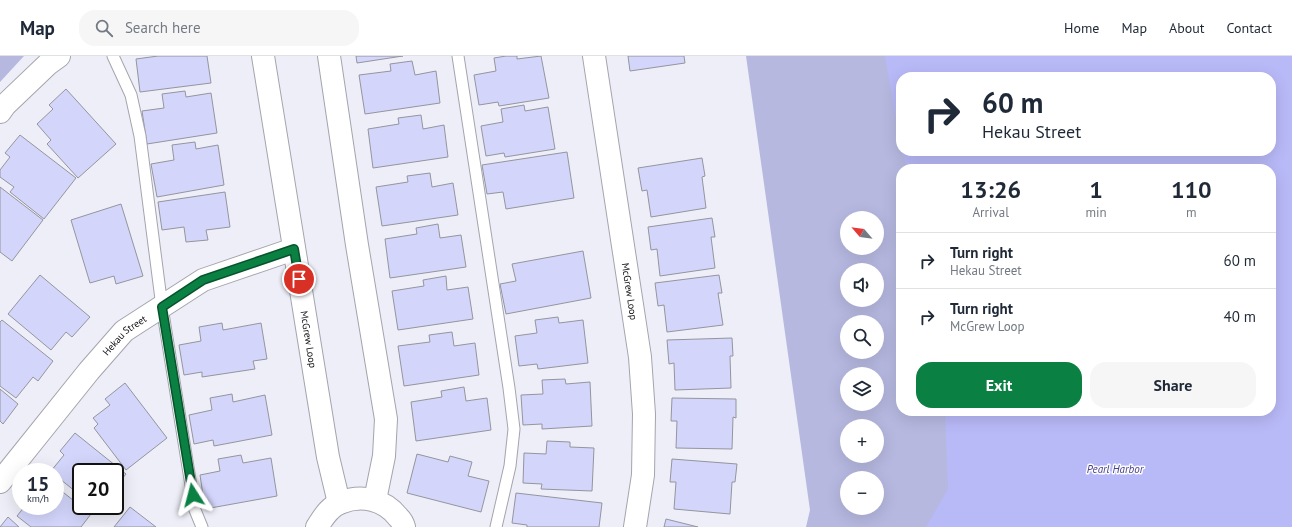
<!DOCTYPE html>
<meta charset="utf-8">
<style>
:root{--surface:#fff;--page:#f6f6f7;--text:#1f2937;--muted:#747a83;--line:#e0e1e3;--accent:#0b8043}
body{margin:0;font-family:"PT Sans",sans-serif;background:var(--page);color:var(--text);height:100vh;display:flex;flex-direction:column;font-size:15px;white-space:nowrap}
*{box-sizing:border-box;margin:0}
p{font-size:13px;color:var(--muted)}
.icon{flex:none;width:22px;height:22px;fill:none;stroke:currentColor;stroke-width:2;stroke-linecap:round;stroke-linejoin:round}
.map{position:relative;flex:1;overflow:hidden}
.panel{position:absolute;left:896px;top:108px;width:380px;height:252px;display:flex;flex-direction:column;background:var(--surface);border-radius:16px;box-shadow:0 4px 16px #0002}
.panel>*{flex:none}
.top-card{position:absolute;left:896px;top:16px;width:380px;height:84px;border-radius:16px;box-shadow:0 4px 16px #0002;background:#fff;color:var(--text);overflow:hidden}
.needle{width:26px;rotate:298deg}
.controls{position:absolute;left:840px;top:155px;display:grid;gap:8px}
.controls a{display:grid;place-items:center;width:44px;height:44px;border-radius:50%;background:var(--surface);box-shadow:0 4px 16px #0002;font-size:20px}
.speed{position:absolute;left:12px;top:407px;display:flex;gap:8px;font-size:20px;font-weight:700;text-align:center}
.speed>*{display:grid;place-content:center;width:52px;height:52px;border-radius:50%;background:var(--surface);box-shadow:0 4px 16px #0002;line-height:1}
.speed small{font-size:10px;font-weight:400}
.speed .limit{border:2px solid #111;border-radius:6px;background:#fff;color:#111}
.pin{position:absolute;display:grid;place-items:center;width:34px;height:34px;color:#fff;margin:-17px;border:2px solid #fff;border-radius:50%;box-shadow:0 1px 4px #0007}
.me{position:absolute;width:44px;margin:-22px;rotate:351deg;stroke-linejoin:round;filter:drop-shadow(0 0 3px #0008)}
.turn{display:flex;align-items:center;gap:14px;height:84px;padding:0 20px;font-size:18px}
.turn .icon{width:52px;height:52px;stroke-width:2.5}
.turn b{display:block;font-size:28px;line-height:34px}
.eta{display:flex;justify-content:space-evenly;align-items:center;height:68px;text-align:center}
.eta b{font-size:24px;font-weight:600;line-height:28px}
.button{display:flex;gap:8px;margin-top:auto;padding:8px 20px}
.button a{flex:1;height:46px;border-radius:16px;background:var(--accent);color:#fff;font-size:16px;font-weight:600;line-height:46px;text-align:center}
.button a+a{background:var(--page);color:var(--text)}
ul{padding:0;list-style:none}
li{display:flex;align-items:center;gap:12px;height:56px;padding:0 20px;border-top:1px solid var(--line)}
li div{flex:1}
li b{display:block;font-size:15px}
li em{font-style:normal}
header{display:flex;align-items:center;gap:24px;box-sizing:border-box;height:56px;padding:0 20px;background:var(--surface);border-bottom:1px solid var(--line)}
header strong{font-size:19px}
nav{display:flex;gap:22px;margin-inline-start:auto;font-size:14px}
.search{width:280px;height:36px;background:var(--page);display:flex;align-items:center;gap:10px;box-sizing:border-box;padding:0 14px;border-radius:16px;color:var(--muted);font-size:15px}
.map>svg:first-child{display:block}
.green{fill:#b6b8e0;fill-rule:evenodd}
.water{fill:#b8b9f7}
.building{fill:#d3d5fb;stroke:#94959e}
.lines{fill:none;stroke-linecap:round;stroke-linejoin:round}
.lane-casing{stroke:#a4a4ad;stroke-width:13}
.street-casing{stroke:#a4a4ad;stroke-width:24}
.lane{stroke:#fff;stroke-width:11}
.street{stroke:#fff;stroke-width:22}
.route-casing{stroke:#07532c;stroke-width:10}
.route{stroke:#0b8043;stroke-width:7}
.labels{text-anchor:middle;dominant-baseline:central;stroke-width:3;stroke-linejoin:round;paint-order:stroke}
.street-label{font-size:10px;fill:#111114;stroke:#fcfcfe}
.water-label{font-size:11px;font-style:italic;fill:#47418a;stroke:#fcfcfe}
</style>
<header>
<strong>Map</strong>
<div class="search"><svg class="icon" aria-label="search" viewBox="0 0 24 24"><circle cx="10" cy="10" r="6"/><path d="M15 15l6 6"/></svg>Search here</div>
<nav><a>Home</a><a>Map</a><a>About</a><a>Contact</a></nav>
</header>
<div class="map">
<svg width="1292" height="471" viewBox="0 0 1292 471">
<rect width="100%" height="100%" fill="#edeef7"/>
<g class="green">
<path d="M 0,0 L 24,0 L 0,26 Z"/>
<path d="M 746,0 L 921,0 L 901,21 L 901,95 L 931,95 L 936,113 L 901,113 L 901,355 L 971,355 L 944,471 L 806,471 L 810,454 ZM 847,162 L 877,162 L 877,192 L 847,192 ZM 847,214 L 877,214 L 877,244 L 847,244 ZM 847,266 L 877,266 L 877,296 L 847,296 ZM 847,318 L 877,318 L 877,348 L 847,348 ZM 847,370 L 877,370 L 877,400 L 847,400 ZM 847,422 L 877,422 L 877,452 L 847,452 Z"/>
</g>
<path class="water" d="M 885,0 L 1292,0 L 1292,471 L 926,471 L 948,433 L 945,355 L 1271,355 L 1271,113 L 907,113 L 902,95 L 1271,95 L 1271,21 L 901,21 L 901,92 Z"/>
<g class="building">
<path d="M 158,0 L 207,0 L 211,27 L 140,36 L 136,3 Z"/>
<path d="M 356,0 L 403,0 L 357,7 Z"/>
<path d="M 506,0 L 517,0 L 517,3 L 541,0 L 549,42 L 499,50 L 498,46 L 479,49 L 474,19 L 496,15 L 494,2 Z"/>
<path d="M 628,0 L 684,0 L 685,7 L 630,15 Z"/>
<path d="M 412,5 L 415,19 L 436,15 L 440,47 L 365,58 L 359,19 L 391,15 L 390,8 Z"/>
<path d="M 66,33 L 116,88 L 78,122 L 47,88 L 51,84 L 37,68 L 53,53 L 49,49 Z"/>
<path d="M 185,35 L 186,41 L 211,37 L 217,77 L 147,88 L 142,55 L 164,52 L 162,38 Z"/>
<path d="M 524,49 L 525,55 L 548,51 L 555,93 L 505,101 L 504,97 L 486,100 L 481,70 L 503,66 L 501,53 Z"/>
<path d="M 421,59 L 423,73 L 444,69 L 448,101 L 373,112 L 368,73 L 399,68 L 398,62 Z"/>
<path d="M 20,79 L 76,122 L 44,163 L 10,136 L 14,131 L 0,121 L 0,114 L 10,101 L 5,97 Z"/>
<path d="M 195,86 L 196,93 L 218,89 L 224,129 L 157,141 L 151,108 L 174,104 L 172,89 Z"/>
<path d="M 567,96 L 574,142 L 506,153 L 503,136 L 487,138 L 482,109 Z"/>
<path d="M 702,102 L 705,120 L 702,121 L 706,152 L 651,161 L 647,134 L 642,135 L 638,112 Z"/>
<path d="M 430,117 L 432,131 L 453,127 L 458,159 L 382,170 L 376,131 L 408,126 L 407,120 Z"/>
<path d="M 0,131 L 43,164 L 12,205 L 0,196 Z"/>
<path d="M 225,136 L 230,171 L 206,174 L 208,184 L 186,186 L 184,171 L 162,174 L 158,146 Z"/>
<path d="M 121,148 L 143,220 L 116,228 L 114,220 L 90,227 L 71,164 Z"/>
<path d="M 712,162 L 715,181 L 711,181 L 715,212 L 660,220 L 657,193 L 651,194 L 648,171 Z"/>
<path d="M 438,168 L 440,182 L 461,179 L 466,211 L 390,222 L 385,183 L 417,178 L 416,172 Z"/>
<path d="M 583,195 L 591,242 L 506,258 L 500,228 L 516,225 L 512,208 Z"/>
<path d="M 40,219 L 90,261 L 72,281 L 66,276 L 51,294 L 8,258 Z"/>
<path d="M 719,219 L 722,237 L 718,237 L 723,269 L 667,276 L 664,249 L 658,250 L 655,227 Z"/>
<path d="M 446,220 L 447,234 L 468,231 L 473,263 L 398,274 L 392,235 L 424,230 L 423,224 Z"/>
<path d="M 558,261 L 559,267 L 583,264 L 588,307 L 538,313 L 537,308 L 519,310 L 515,280 L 537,277 L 535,264 Z"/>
<path d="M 2,264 L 53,305 L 38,325 L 33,321 L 16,342 L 0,330 L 0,266 Z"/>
<path d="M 222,267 L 223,274 L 261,267 L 267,303 L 253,305 L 255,313 L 202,321 L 202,316 L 184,319 L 179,289 L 201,285 L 199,271 Z"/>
<path d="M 452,276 L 454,290 L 475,287 L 479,319 L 404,330 L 398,290 L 430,286 L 429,279 Z"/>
<path d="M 732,282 L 733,300 L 730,300 L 731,332 L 675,334 L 674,307 L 669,308 L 667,284 Z"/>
<path d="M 565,323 L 566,328 L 590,326 L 592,370 L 542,373 L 542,368 L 523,369 L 521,339 L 543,338 L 542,324 Z"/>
<path d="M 125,327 L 167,382 L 126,414 L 94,372 L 98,368 L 93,362 L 110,349 L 105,343 Z"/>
<path d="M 464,331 L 466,345 L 487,342 L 491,374 L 416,385 L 411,346 L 442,341 L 441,335 Z"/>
<path d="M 0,333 L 18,348 L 3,368 L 0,365 Z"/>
<path d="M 232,338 L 233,346 L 265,339 L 272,379 L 214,390 L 213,384 L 194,388 L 189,359 L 212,354 L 210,342 Z"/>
<path d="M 672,342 L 736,343 L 736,362 L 733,361 L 732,393 L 676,392 L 677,365 L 671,365 Z"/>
<path d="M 75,377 L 126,418 L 115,431 L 115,416 L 81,416 L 81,440 L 55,419 L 55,416 L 51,415 L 64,399 L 60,395 Z"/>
<path d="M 547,385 L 570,386 L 570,391 L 594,392 L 592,435 L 541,433 L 542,428 L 523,427 L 524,397 L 546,398 Z"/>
<path d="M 417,398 L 448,406 L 450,400 L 472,406 L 468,420 L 489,425 L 481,456 L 407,437 Z"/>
<path d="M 241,399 L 243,407 L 271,402 L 277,440 L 205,453 L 200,419 L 220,415 L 218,403 Z"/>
<path d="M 672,403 L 737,408 L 735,426 L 732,426 L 730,458 L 674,453 L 676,426 L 670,426 Z"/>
<path d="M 55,430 L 91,458 L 81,471 L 31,471 L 17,460 L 25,450 L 55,450 Z"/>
<path d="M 516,437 L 602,447 L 599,471 L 527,471 L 527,469 L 512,467 Z"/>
<path d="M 130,451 L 156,471 L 114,471 Z"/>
<path d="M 8,461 L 19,471 L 0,471 Z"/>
<path d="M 666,463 L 698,471 L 664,471 Z"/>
</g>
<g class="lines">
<defs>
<g id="lane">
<path d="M 113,0 L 131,39 L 140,80 L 162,251 L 195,454 L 202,471"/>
<path d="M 458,0 L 509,332 L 514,373 L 510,410 L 496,471"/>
</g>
<g id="street">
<path id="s1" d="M 263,0 L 328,401 L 339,447"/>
<path d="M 329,0 L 357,189 L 386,363 L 384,400 L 375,444"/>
<path id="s2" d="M 594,0 L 640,301 L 644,358 L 643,419 L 635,471"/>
<path d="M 0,56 L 5,49 L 48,8 L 59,0"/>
<path id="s3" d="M 0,426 L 89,315 L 124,275 L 203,224 L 294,193"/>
<path d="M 317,471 C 323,462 329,451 340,447 C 361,438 384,443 398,461 C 401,464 403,467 404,471"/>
</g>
</defs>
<use href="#lane" class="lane-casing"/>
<use href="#street" class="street-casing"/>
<use href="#lane" class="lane"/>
<use href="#street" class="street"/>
</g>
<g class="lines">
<defs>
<path id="route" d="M 193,439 L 162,251 L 203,224 L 294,193 L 299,223"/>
</defs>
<use href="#route" class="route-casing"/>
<use href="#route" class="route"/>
</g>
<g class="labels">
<g class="street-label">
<text stroke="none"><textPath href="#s2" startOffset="238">McGrew Loop</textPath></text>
<text stroke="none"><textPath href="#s3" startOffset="193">Hekau Street</textPath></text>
<text stroke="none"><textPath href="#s1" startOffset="287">McGrew Loop</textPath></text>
</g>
<g class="water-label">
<text x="1115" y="413">Pearl Harbor</text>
</g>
</g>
</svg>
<div class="controls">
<a><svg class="needle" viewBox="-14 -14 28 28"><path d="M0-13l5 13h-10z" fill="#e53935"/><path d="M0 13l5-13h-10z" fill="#747a83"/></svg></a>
<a><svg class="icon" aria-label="sound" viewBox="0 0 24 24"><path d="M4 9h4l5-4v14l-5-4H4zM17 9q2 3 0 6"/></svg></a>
<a><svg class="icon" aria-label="search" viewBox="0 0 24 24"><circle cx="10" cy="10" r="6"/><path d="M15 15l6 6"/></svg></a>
<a><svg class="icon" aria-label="layers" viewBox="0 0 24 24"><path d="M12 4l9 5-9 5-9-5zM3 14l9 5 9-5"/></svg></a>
<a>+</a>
<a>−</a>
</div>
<div class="speed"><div>15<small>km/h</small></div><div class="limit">20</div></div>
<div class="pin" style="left:299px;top:223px;background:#d93025"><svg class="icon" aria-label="arrive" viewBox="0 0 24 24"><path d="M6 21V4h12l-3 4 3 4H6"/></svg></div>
<svg class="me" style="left:193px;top:439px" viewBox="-20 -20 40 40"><path d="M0-17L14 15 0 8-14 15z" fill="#0b8043" stroke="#fff" stroke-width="4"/></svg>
<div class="top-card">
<div class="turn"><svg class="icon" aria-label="right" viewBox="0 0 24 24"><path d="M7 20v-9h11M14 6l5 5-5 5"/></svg><div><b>60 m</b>Hekau Street</div></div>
</div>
<section class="panel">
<div class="eta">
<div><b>13:26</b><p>Arrival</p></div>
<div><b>1</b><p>min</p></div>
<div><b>110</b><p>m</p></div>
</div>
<ul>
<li><svg class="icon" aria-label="right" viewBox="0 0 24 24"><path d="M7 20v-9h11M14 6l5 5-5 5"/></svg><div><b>Turn right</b><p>Hekau Street</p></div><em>60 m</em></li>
<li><svg class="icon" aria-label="right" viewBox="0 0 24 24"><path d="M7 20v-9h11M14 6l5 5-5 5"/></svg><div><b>Turn right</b><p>McGrew Loop</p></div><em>40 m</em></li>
</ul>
<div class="button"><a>Exit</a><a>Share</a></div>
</section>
</div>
